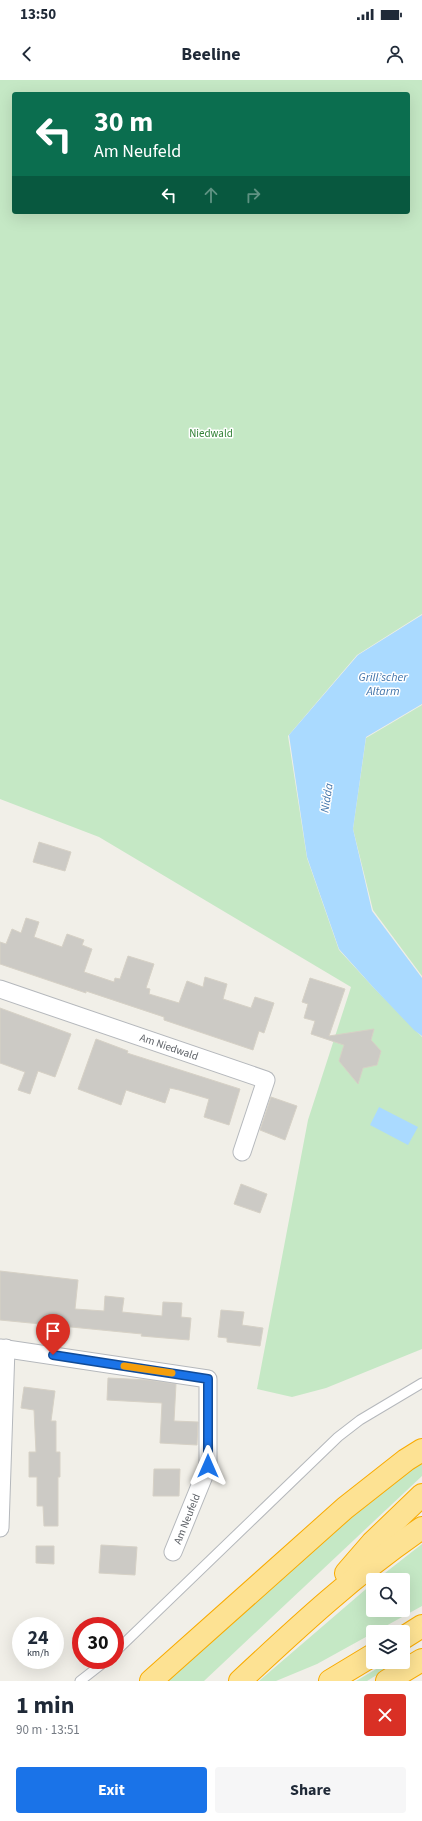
<!DOCTYPE html>
<meta charset="utf-8">
<style>
:root{--surface:#fff;--page:#f6f6f7;--text:#1f2937;--muted:#747a83;--accent:#1a73e8}
body{margin:0;font-family:"Source Sans 3",sans-serif;background:var(--page);color:var(--text);height:100vh;display:flex;flex-direction:column;font-size:15px;white-space:nowrap}
*{box-sizing:border-box;margin:0}
p{font-size:13px;color:var(--muted)}
.icon{flex:none;width:22px;height:22px;fill:none;stroke:currentColor;stroke-width:2;stroke-linecap:round;stroke-linejoin:round}
.map{position:relative;height:1601px;overflow:hidden}
.sheet{display:flex;flex-direction:column;background:var(--surface);flex:1}
.sheet>*{flex:none}
.top-card{position:absolute;left:12px;top:12px;width:398px;height:122px;border-radius:4px;box-shadow:0 4px 16px #0002;background:#0b6e4f;color:#fff;overflow:hidden}
.controls{position:absolute;left:366px;top:1493px;display:grid;gap:8px}
.controls a{display:grid;place-items:center;width:44px;height:44px;border-radius:4px;background:var(--surface);box-shadow:0 4px 16px #0002;font-size:20px}
.speed{position:absolute;left:12px;top:1537px;display:flex;gap:8px;font-size:20px;font-weight:700;text-align:center}
.speed>*{display:grid;place-content:center;width:52px;height:52px;border-radius:50%;background:var(--surface);box-shadow:0 4px 16px #0002;line-height:1}
.speed small{font-size:10px;font-weight:400}
.speed .limit{border:6px solid #d22;background:#fff;color:#111}
.pin{position:absolute;display:grid;place-items:center;width:34px;height:34px;color:#fff;margin:-41px -17px;border-radius:50% 50% 50% 0;rotate:-45deg;box-shadow:0 0 4px #0007}
.pin .icon{rotate:45deg}
.me{position:absolute;width:44px;margin:-22px;rotate:0deg;stroke-linejoin:round;filter:drop-shadow(0 0 3px #0008)}
.turn{display:flex;align-items:center;gap:14px;height:84px;padding:0 16px;font-size:18px}
.turn .icon{width:52px;height:52px;stroke-width:2.5}
.turn b{display:block;font-size:28px;line-height:34px}
.lanes{display:flex;align-items:center;height:38px;padding:0 16px;background:#0003;justify-content:center;gap:20px;direction:ltr}
.lanes .off{opacity:.35}
.round{display:grid;place-items:center;flex:none;width:42px;height:42px;border-radius:4px;background:var(--page)}
.summary{display:flex;align-items:center;justify-content:space-between;height:68px;padding:0 16px}
h1{font-size:24px;font-weight:700;line-height:30px}
.button{display:flex;gap:8px;margin-top:auto;padding:8px 16px}
.button a{flex:1;height:46px;border-radius:4px;background:var(--accent);color:#fff;font-size:16px;font-weight:700;line-height:46px;text-align:center}
.button a+a{background:var(--page);color:var(--text)}
.status{display:flex;justify-content:space-between;align-items:center;height:28px;padding:0 20px;background:var(--surface);direction:ltr}
.status svg{height:11px;fill:currentColor}
header{display:flex;justify-content:space-between;align-items:center;height:52px;padding:0 16px;background:var(--surface);font-size:18px;font-weight:700}
.map>svg:first-child{display:block}
.green{fill:#c5e8c5;fill-rule:evenodd}
.water{fill:#aadaff}
.building{fill:#cccac5;stroke:#d6d1c6}
.lines{fill:none;stroke-linecap:round;stroke-linejoin:round}
.lane-casing{stroke:#b5b8bc;stroke-width:11}
.street-casing{stroke:#b5b8bc;stroke-width:19}
.highway-casing{stroke:#f9ab00;stroke-width:24}
.lane{stroke:#fff;stroke-width:9}
.street{stroke:#fff;stroke-width:17}
.highway{stroke:#fde293;stroke-width:22}
.route-casing{stroke:#114b97;stroke-width:10}
.route{stroke:#1a73e8;stroke-width:7}
.slow{stroke:#f59e0b;stroke-width:7}
.labels{text-anchor:middle;dominant-baseline:central;stroke-width:3;stroke-linejoin:round;paint-order:stroke}
.park-label{font-size:11px;fill:#348238;stroke:#fff}
.street-label{font-size:11px;fill:#5f6368;stroke:#fff}
.water-label{font-size:12px;font-style:italic;fill:#4174aa;stroke:#fff}
</style>
<div class="status"><b>13:50</b><svg viewBox="0 0 49 12"><path d="M0 12V9h3v3zM5 12V6h3v6zM10 12V3h3v9zM15 12V0h3v12zM26 1h20v11H26zM47 4h2v5h-2z"/></svg></div>
<header><svg class="icon" aria-label="back" viewBox="0 0 24 24"><path d="M15 5l-7 7 7 7"/></svg>Beeline<svg class="icon" aria-label="person" viewBox="0 0 24 24"><circle cx="12" cy="8" r="4"/><path d="M4 21q1-7 8-7t8 7"/></svg></header>
<div class="map">
<svg width="422" height="1601" viewBox="0 0 422 1601">
<rect width="100%" height="100%" fill="#f1efe8"/>
<g class="green">
<path d="M 0,0 L 422,0 L 422,534 L 357,575 L 288,656 L 307,778 L 339,870 L 373,907 L 422,957 L 422,1269 L 326,1308 L 292,1317 L 257,1309 L 308,1040 L 351,907 L 99,757 L 0,719 ZM 14,14 L 408,14 L 408,132 L 14,132 Z"/>
<path d="M 422,625 L 422,896 L 373,830 L 353,749 L 366,658 Z"/>
<path d="M 422,1377 L 422,1396 L 204,1601 L 162,1601 L 322,1456 Z"/>
<path d="M 422,1464 L 422,1526 L 317,1584 L 276,1601 L 259,1601 L 373,1503 L 373,1530 L 403,1530 L 403,1500 L 376,1500 Z"/>
<path d="M 388,1582 L 398,1582 L 367,1601 L 356,1601 Z"/>
</g>
<g class="water">
<path d="M 422,535 L 422,624 L 366,657 L 353,749 L 372,831 L 422,898 L 422,956 L 414,950 L 373,907 L 339,869 L 307,777 L 289,655 L 358,575 Z"/>
<path d="M 379,1027 L 418,1047 L 408,1065 L 370,1045 Z"/>
</g>
<g class="building">
<path d="M 39,762 L 71,772 L 65,791 L 33,782 Z"/>
<path d="M 26,838 L 39,842 L 34,857 L 62,867 L 67,854 L 84,860 L 82,865 L 92,869 L 84,892 L 114,902 L 115,898 L 120,899 L 128,876 L 154,884 L 146,908 L 150,909 L 149,914 L 179,923 L 187,901 L 203,907 L 205,897 L 227,904 L 223,919 L 251,928 L 255,917 L 274,923 L 264,953 L 259,951 L 253,970 L 164,940 L 164,937 L 86,911 L 86,913 L 0,884 L 0,862 L 6,864 L 12,849 L 21,853 Z"/>
<path d="M 310,898 L 345,909 L 329,956 L 374,949 L 371,960 L 381,971 L 377,985 L 363,988 L 358,1004 L 339,981 L 344,965 L 311,954 L 315,941 L 304,938 L 308,924 L 302,922 Z"/>
<path d="M 0,928 L 71,954 L 55,997 L 38,991 L 30,1014 L 18,1010 L 25,992 L 0,983 Z"/>
<path d="M 96,959 L 128,971 L 127,973 L 240,1009 L 229,1045 L 204,1037 L 209,1019 L 179,1010 L 170,1008 L 165,1023 L 126,1010 L 121,1025 L 78,1009 Z"/>
<path d="M 271,1017 L 297,1026 L 285,1060 L 260,1050 Z"/>
<path d="M 241,1104 L 267,1114 L 260,1133 L 234,1124 Z"/>
<path d="M 0,1191 L 78,1200 L 75,1229 L 104,1231 L 105,1216 L 124,1218 L 122,1232 L 162,1236 L 163,1222 L 182,1223 L 181,1237 L 191,1238 L 189,1260 L 141,1256 L 142,1254 L 0,1240 Z"/>
<path d="M 221,1230 L 244,1232 L 242,1245 L 263,1248 L 260,1266 L 227,1262 L 227,1258 L 218,1257 Z"/>
<path d="M 108,1298 L 149,1300 L 176,1304 L 174,1341 L 198,1342 L 197,1365 L 160,1363 L 162,1323 L 107,1320 Z"/>
<path d="M 24,1307 L 55,1311 L 51,1341 L 56,1341 L 56,1372 L 60,1372 L 60,1397 L 58,1397 L 58,1446 L 44,1446 L 43,1426 L 37,1426 L 37,1397 L 29,1397 L 29,1372 L 36,1372 L 34,1330 L 21,1328 Z"/>
<path d="M 154,1389 L 180,1389 L 179,1416 L 153,1416 Z"/>
<path d="M 101,1465 L 137,1467 L 135,1495 L 99,1493 Z"/>
<path d="M 36,1466 L 54,1466 L 54,1484 L 36,1483 Z"/>
</g>
<g class="lines">
<defs>
<g id="lane">
<path d="M 115,1572 L 338,1357 L 360,1340 L 422,1303"/>
<path d="M 80,1601 L 107,1580"/>
</g>
<g id="street">
<path d="M 0,909 L 266,1000 L 242,1072"/>
<path d="M 0,1268 L 208,1299 L 208,1386 L 173,1472"/>
<path d="M 0,1448 L 6,1268"/>
</g>
<g id="highway">
<path d="M 346,1493 L 372,1463 L 422,1415"/>
<path d="M 403,1558 L 422,1546"/>
<path d="M 151,1601 L 345,1428 L 406,1380 L 422,1370"/>
<path d="M 240,1601 C 298,1547 356,1493 422,1448"/>
<path d="M 330,1601 L 373,1575"/>
<path d="M 387,1601 L 422,1580"/>
</g>
</defs>
<use href="#lane" class="lane-casing"/>
<use href="#street" class="street-casing"/>
<use href="#highway" class="highway-casing"/>
<use href="#lane" class="lane"/>
<use href="#street" class="street"/>
<use href="#highway" class="highway"/>
</g>
<g class="lines">
<defs>
<path id="route" d="M 53,1275 L 208,1299 L 208,1386"/>
</defs>
<use href="#route" class="route-casing"/>
<use href="#route" class="route"/>
<path class="slow" d="M 124,1286 L 172,1293"/>
</g>
<g class="labels">
<g class="park-label">
<text x="211" y="353">Niedwald</text>
</g>
<g class="street-label">
<text transform="translate(169 967) rotate(19)">Am Niedwald</text>
<text transform="translate(187 1439) rotate(-68)">Am Neufeld</text>
</g>
<g class="water-label">
<text x="383" y="597">Grill’scher<tspan x="383" dy="14">Altarm</tspan></text>
<text transform="translate(327 718) rotate(-81)">Nidda</text>
</g>
</g>
</svg>
<div class="controls">
<a><svg class="icon" aria-label="search" viewBox="0 0 24 24"><circle cx="10" cy="10" r="6"/><path d="M15 15l6 6"/></svg></a>
<a><svg class="icon" aria-label="layers" viewBox="0 0 24 24"><path d="M12 4l9 5-9 5-9-5zM3 14l9 5 9-5"/></svg></a>
</div>
<div class="speed"><div>24<small>km/h</small></div><div class="limit">30</div></div>
<div class="pin" style="left:53px;top:1275px;background:#d93025"><svg class="icon" aria-label="arrive" viewBox="0 0 24 24"><path d="M6 21V4h12l-3 4 3 4H6"/></svg></div>
<svg class="me" style="left:208px;top:1386px" viewBox="-20 -20 40 40"><path d="M0-17L14 15 0 8-14 15z" fill="#1a73e8" stroke="#fff" stroke-width="4"/></svg>
<div class="top-card">
<div class="turn"><svg class="icon" aria-label="left" viewBox="0 0 24 24"><path d="M17 20v-9H6M10 6l-5 5 5 5"/></svg><div><b>30 m</b>Am Neufeld</div></div>
<div class="lanes"><svg class="icon" aria-label="left" viewBox="0 0 24 24"><path d="M17 20v-9H6M10 6l-5 5 5 5"/></svg><svg class="icon off" aria-label="ahead" viewBox="0 0 24 24"><path d="M12 20V5M6 11l6-6 6 6"/></svg><svg class="icon off" aria-label="right" viewBox="0 0 24 24"><path d="M7 20v-9h11M14 6l5 5-5 5"/></svg></div>
</div>
</div>
<section class="sheet">
<div class="summary"><div><h1>1 min</h1><p>90 m · 13:51</p></div><a class="round" style="background:#d93025;color:#fff"><svg class="icon" aria-label="close" viewBox="0 0 24 24"><path d="M6 6l12 12M18 6L6 18"/></svg></a></div>
<div class="button"><a>Exit</a><a>Share</a></div>
</section>
